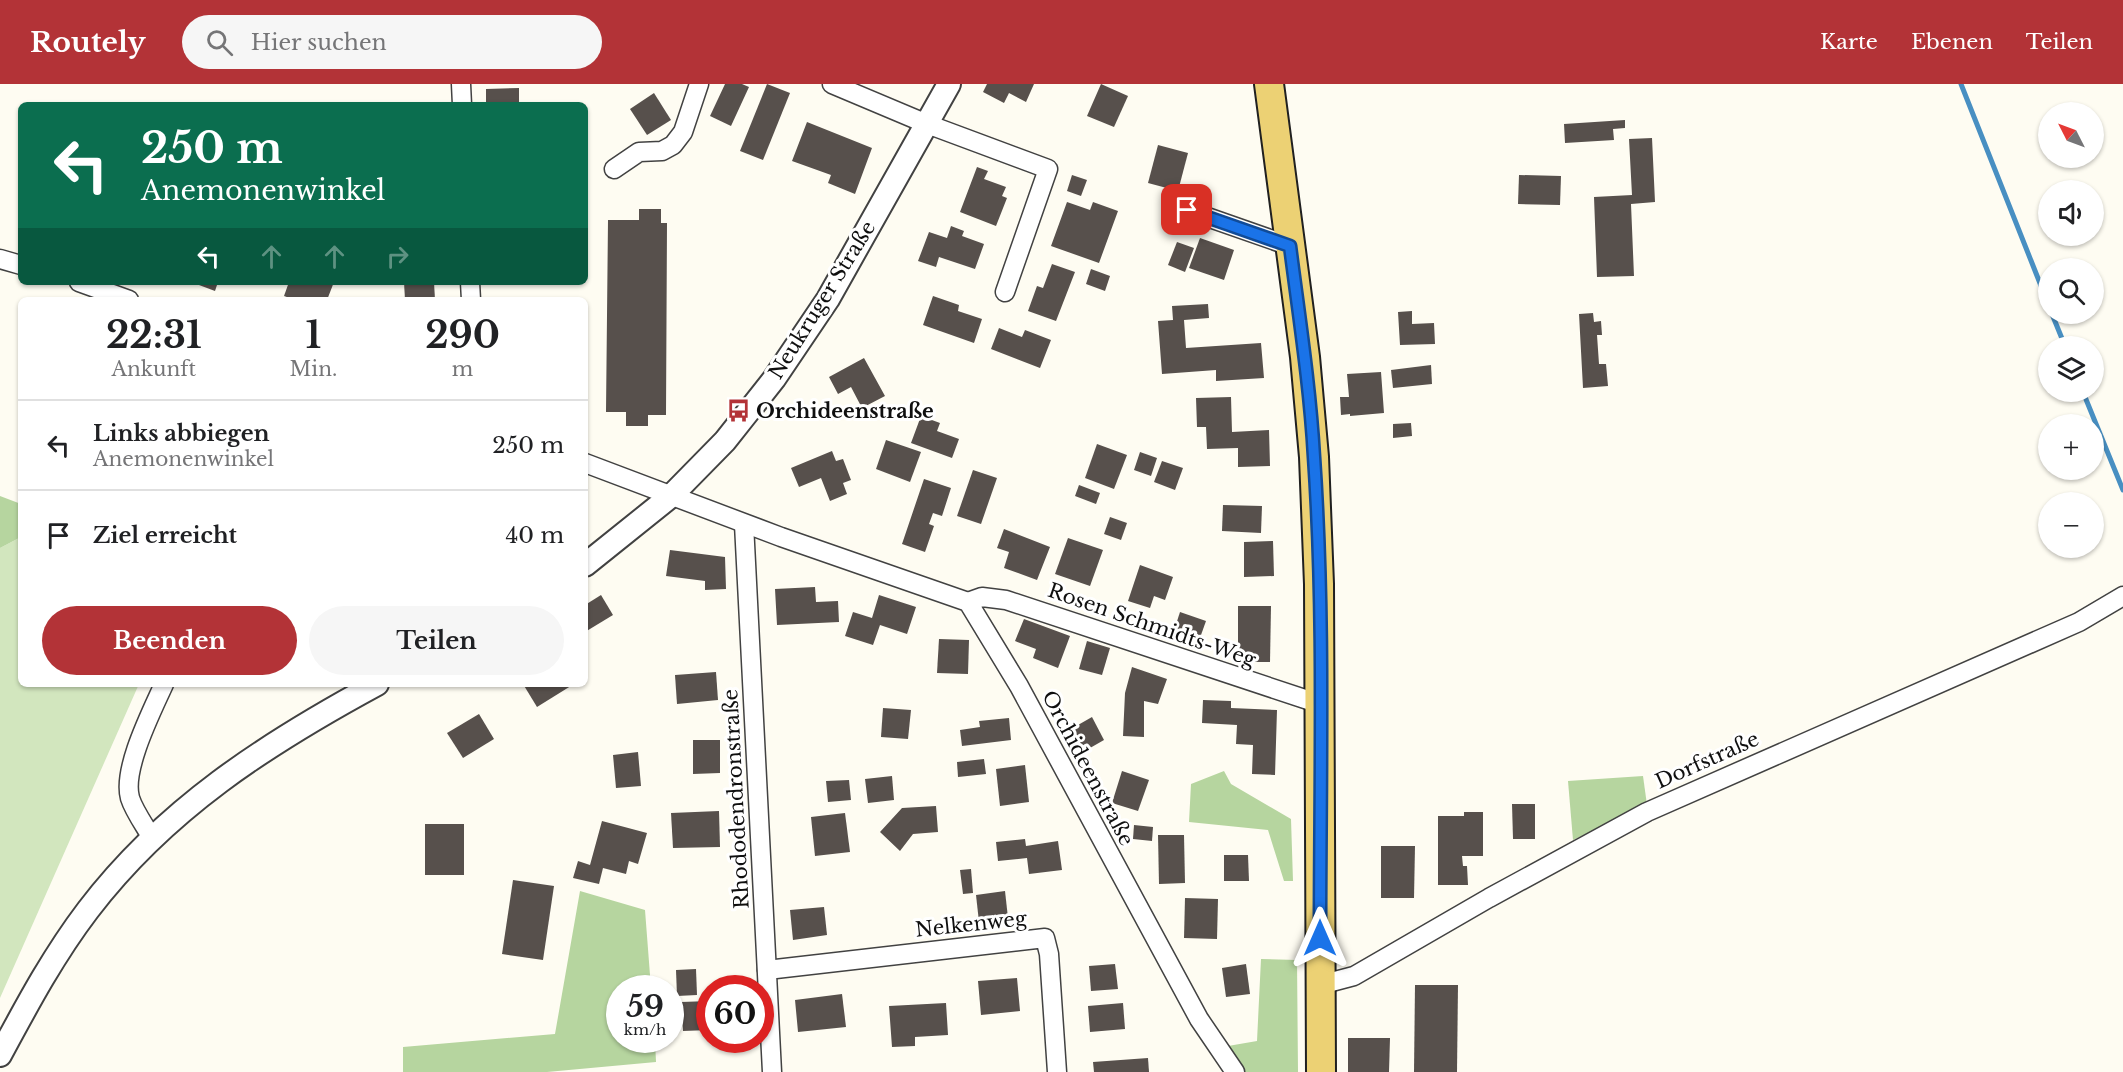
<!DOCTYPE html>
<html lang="de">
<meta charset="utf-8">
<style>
:root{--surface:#fff;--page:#f6f6f6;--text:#202124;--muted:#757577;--line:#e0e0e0;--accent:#b33337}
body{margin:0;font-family:"Libre Baskerville",serif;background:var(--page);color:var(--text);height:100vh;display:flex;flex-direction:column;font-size:22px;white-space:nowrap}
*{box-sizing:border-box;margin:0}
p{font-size:20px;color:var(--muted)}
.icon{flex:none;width:33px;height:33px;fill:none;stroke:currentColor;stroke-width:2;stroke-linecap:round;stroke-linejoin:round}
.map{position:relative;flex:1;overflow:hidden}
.panel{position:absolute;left:18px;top:213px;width:570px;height:390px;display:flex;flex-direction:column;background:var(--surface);border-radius:9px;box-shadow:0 2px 4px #0004}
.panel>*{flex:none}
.guide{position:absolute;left:18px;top:18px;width:570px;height:183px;border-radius:9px;box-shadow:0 2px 4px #0004;background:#0b6e4f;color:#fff;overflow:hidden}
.needle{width:39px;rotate:312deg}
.buttons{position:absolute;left:2038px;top:18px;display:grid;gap:12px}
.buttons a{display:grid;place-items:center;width:66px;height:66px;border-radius:50%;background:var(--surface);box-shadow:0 2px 4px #0004;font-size:30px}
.speed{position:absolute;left:606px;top:891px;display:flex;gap:12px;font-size:30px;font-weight:700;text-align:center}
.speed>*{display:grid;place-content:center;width:78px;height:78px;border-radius:50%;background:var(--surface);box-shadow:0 2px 4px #0004;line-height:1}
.speed small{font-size:15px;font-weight:400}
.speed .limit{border:9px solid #d22;background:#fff;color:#111}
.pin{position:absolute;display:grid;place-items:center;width:51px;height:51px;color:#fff;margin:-26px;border-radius:12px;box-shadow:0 3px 9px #0006}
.me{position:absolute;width:66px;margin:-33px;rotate:0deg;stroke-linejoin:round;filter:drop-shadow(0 0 4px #0008)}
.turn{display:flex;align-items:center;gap:21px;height:126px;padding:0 24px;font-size:27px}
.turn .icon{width:78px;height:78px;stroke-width:2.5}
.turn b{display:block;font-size:42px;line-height:51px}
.lanes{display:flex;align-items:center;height:57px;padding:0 24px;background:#0003;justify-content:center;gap:30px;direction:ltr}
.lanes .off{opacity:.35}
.eta{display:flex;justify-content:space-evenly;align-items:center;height:102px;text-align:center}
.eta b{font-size:36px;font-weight:800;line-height:42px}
.primary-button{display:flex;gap:12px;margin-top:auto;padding:12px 24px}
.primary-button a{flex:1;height:69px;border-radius:36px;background:var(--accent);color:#fff;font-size:24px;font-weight:800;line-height:69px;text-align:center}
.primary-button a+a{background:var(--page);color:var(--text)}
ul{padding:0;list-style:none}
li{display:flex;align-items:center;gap:18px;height:90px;padding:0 24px;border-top:2px solid var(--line)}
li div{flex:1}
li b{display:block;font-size:22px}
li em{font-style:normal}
header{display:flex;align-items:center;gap:36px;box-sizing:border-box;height:84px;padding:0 30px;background:var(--accent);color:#fff}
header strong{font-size:28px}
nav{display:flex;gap:33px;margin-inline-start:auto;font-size:21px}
.search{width:420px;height:54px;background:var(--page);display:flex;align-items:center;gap:15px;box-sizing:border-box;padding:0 21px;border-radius:33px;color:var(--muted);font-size:22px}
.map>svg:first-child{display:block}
.green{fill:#d2e6be}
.forest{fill:#b6d59f}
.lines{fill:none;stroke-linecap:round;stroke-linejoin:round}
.stream{stroke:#488fc2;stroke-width:5}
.building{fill:#57504c}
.minor-casing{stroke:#424242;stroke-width:21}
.tertiary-casing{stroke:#424242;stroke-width:26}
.primary-casing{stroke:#202020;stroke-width:32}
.minor{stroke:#fff;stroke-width:18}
.tertiary{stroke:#fff;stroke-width:22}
.primary{stroke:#ecd174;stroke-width:28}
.route-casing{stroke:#114b97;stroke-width:15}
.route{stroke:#1a73e8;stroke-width:10}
.labels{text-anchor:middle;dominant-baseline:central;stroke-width:6;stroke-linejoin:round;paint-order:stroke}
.street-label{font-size:20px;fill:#0f0f0f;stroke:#fff}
.poi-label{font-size:20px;font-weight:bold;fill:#0f0f0f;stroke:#fff;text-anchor:start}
</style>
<header>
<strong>Routely</strong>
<div class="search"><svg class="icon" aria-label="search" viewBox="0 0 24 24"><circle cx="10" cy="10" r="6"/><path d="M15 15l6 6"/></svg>Hier suchen</div>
<nav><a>Karte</a><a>Ebenen</a><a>Teilen</a></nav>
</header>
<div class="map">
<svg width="2123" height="988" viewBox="0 0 2123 988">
<rect width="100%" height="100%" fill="#fefcf2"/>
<path class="green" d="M 21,453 L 21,600 L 139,600 L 0,914 L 0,464 Z"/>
<g class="forest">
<path d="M 0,412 L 21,420 L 21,453 L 0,464 Z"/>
<path d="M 1224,687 L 1231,700 L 1291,735 L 1293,797 L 1284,797 L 1268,746 L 1189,738 L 1191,700 Z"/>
<path d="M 1643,692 L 1647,721 L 1573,756 L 1568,697 Z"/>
<path d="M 580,807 L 645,826 L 651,904 L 620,904 L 620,956 L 655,956 L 656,978 L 547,988 L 403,988 L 403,963 L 555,950 Z"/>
<path d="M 1261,875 L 1297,876 L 1298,988 L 1243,988 L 1228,962 L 1257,957 Z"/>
</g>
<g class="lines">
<g class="stream">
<path d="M 1961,0 L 2049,222"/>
<path d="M 2052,230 L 2065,262"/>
<path d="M 2083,308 L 2123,406"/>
</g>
</g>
<g class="building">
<path d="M 725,0 L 742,0 L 749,3 L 731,42 L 710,32 Z"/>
<path d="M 767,0 L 790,9 L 763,76 L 740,67 Z"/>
<path d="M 987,0 L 1034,0 L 1026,18 L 1009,9 L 1004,19 L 983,8 Z"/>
<path d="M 1101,0 L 1128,12 L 1114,43 L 1087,32 Z"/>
<path d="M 519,4 L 519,21 L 486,21 L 486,5 Z"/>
<path d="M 654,9 L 671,36 L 647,51 L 630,25 Z"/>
<path d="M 1625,36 L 1625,44 L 1613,45 L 1614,56 L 1565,59 L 1564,40 Z"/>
<path d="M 807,38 L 872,64 L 855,110 L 828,99 L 831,91 L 792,77 Z"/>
<path d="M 1652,54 L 1655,118 L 1631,120 L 1634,192 L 1597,193 L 1594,113 L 1632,111 L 1629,55 Z"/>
<path d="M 1158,61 L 1188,69 L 1178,107 L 1148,99 Z"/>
<path d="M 977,83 L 988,87 L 984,95 L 1006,103 L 1002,112 L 1007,114 L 996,142 L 960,128 Z"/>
<path d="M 1072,91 L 1087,96 L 1081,112 L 1067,107 Z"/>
<path d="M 1519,91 L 1561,92 L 1560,121 L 1518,120 Z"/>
<path d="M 1067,118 L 1090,126 L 1093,118 L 1118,127 L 1099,179 L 1051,162 Z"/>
<path d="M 639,125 L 661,125 L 661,139 L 667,139 L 666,331 L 648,331 L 648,342 L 626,342 L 626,328 L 606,328 L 608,136 L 639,136 Z"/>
<path d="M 951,142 L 964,147 L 962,152 L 984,160 L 975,185 L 939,173 L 936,183 L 918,177 L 929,148 L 947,154 Z"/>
<path d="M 1200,154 L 1234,166 L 1224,196 L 1189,184 Z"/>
<path d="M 1177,158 L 1194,164 L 1185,188 L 1168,181 Z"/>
<path d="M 1052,180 L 1075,188 L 1056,237 L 1028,227 L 1037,202 L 1043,204 Z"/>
<path d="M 1091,185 L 1110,192 L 1105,207 L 1086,200 Z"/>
<path d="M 191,198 L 218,198 L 215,207 Z"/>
<path d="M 289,198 L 334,198 L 327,216 L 295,216 L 284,212 Z"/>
<path d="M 404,198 L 434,198 L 435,216 L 405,216 Z"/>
<path d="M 933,212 L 959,221 L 958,227 L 982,235 L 974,259 L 923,241 Z"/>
<path d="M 1208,220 L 1209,234 L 1184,236 L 1186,264 L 1261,259 L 1264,294 L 1216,297 L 1216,286 L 1162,290 L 1158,237 L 1173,236 L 1172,222 Z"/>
<path d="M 1412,227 L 1412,240 L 1434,239 L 1435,260 L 1400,261 L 1398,228 Z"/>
<path d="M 1593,229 L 1594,238 L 1601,237 L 1602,251 L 1597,251 L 1599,280 L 1606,280 L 1608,302 L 1583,304 L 1579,230 Z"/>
<path d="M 999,244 L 1022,253 L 1025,246 L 1051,256 L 1040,284 L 991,265 Z"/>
<path d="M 864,274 L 885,312 L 862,324 L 851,303 L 838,310 L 829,293 Z"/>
<path d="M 1431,281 L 1432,300 L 1393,304 L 1391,286 Z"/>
<path d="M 1381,288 L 1384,329 L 1350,332 L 1350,330 L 1341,331 L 1340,313 L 1349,313 L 1347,290 Z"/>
<path d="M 1231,313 L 1232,348 L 1269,346 L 1270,382 L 1238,383 L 1238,364 L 1207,365 L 1206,343 L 1197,343 L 1196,314 Z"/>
<path d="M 921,332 L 940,339 L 937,347 L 959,355 L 952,374 L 911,359 Z"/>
<path d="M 1411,339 L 1412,352 L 1393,354 L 1393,340 Z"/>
<path d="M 886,356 L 921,368 L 910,398 L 876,385 Z"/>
<path d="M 1097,360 L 1127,371 L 1114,405 L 1085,394 Z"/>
<path d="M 832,367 L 836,377 L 843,375 L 851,396 L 843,399 L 847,410 L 830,417 L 821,394 L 799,403 L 791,384 Z"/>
<path d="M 1140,368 L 1157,374 L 1151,392 L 1134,386 Z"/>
<path d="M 1162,377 L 1183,384 L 1175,406 L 1154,398 Z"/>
<path d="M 973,386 L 997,394 L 981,440 L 957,432 Z"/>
<path d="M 924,395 L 951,404 L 942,432 L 933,429 L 929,440 L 934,442 L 925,468 L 902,460 Z"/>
<path d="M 1079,401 L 1100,409 L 1096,420 L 1075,412 Z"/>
<path d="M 1223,421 L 1262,422 L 1261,449 L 1222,447 Z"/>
<path d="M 1110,433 L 1127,439 L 1121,456 L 1104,450 Z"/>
<path d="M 1004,445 L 1050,463 L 1037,496 L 1004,484 L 1009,468 L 997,464 Z"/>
<path d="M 1068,454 L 1103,466 L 1090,502 L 1055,490 Z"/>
<path d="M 1273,457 L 1274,492 L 1244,493 L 1244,458 Z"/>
<path d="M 670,466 L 725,473 L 726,505 L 705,506 L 705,497 L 666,492 Z"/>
<path d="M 1140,481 L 1173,493 L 1165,516 L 1154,512 L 1150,524 L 1128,517 Z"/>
<path d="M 815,503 L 816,518 L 838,517 L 839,538 L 777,541 L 775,505 Z"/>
<path d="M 601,511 L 613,531 L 585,548 L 585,521 Z"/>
<path d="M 879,511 L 916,523 L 907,550 L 880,541 L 873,561 L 845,552 L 853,528 L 872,534 Z"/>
<path d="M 1238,522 L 1271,522 L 1270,578 L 1238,578 Z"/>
<path d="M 1180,528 L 1206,537 L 1196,565 L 1171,556 Z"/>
<path d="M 1024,535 L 1070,552 L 1058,584 L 1033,574 L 1036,565 L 1015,557 Z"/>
<path d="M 939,555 L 969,556 L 968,590 L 937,589 Z"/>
<path d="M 1087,557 L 1110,564 L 1102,591 L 1079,585 Z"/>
<path d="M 1132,583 L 1167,595 L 1158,620 L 1144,617 L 1144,653 L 1123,652 L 1125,609 Z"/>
<path d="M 716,588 L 718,616 L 677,620 L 675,591 Z"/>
<path d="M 523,600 L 574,600 L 537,623 Z"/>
<path d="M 1203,616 L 1231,617 L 1231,624 L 1277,626 L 1275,691 L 1252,690 L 1253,661 L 1236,660 L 1237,641 L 1202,639 Z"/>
<path d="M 883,624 L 911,626 L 908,655 L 881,653 Z"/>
<path d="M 479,630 L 494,655 L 463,674 L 447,649 Z"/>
<path d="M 1092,633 L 1104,656 L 1083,668 L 1071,645 Z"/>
<path d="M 1009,634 L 1011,656 L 962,662 L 960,646 L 980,643 L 979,637 Z"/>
<path d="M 693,656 L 720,656 L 720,689 L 693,690 Z"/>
<path d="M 638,668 L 641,702 L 616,704 L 613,671 Z"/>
<path d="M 984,675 L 986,690 L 958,693 L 957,678 Z"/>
<path d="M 1025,681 L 1029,718 L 1000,722 L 996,685 Z"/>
<path d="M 1122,687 L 1149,696 L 1138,727 L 1112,719 Z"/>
<path d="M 892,692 L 894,716 L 868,719 L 865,695 Z"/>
<path d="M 849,696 L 851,716 L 828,718 L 826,697 Z"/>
<path d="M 1512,720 L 1535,720 L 1535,755 L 1513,755 Z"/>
<path d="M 936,722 L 938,748 L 913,750 L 900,767 L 880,748 L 902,724 Z"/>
<path d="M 719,727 L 720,763 L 673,764 L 671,729 Z"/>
<path d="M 1464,728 L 1483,728 L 1483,772 L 1462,772 L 1463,782 L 1467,782 L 1468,801 L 1438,801 L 1438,732 L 1464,732 Z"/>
<path d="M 845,729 L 850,768 L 815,772 L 811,733 Z"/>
<path d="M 602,737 L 647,749 L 638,780 L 629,777 L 626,790 L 603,784 L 599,800 L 573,794 L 578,777 L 590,781 Z"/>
<rect x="425" y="740" width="39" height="51"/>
<path d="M 1134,741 L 1153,743 L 1152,757 L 1133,755 Z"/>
<path d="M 1158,751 L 1184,751 L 1185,799 L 1159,800 Z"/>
<path d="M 1025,755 L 1026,762 L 1058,757 L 1062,786 L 1029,790 L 1027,774 L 998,777 L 996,758 Z"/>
<path d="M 1381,762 L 1415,762 L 1414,814 L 1381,814 Z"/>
<path d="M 1224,771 L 1248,771 L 1249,797 L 1224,797 Z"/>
<path d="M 971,785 L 973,809 L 963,810 L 960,786 Z"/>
<path d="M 513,796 L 554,802 L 543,876 L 502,870 Z"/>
<path d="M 1005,807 L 1008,834 L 979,838 L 976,811 Z"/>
<path d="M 1185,814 L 1218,815 L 1217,855 L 1184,854 Z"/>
<path d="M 824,823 L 827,851 L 793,856 L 790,826 Z"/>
<path d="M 1115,880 L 1118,905 L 1091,907 L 1089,882 Z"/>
<path d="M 1246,880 L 1250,910 L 1226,913 L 1222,884 Z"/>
<path d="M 696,885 L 697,911 L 677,912 L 676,886 Z"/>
<path d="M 1017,894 L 1020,927 L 981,931 L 978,897 Z"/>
<path d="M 1415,901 L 1458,901 L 1457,988 L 1414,988 Z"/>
<path d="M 842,910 L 846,943 L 798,948 L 795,916 Z"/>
<path d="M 710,917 L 710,946 L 683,947 L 681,918 Z"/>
<path d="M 946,919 L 948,951 L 915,953 L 915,962 L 892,963 L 889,922 Z"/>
<path d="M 1123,919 L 1125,945 L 1090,948 L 1088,922 Z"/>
<path d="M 1348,954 L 1390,954 L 1389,988 L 1348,988 Z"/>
<path d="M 1148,974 L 1149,988 L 1094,988 L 1093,978 Z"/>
</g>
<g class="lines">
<defs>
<g id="minor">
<path d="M 461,0 L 462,21"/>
<path d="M 832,0 L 927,40 L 1048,85 L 1005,208"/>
<path d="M 614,85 L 639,68 L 662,67 L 673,61 L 683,48 L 699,0"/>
<path d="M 1187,126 L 1290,162"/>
<path d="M 0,175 L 21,181"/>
<path d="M 79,198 L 129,216"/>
<path d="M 470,198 L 471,216"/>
<path d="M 585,379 L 781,453 L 968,518 L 1019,602 L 1199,935 L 1235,988"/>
<path d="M 744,440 L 772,988"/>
<path d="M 968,518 L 982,513 L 1006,516 L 1320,620"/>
<path d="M 152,754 C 145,742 134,727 130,714 C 122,685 152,627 164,600"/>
<path d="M 767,886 L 1045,854 L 1049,870 L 1057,988"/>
<path d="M 1320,901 L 1354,892 L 1489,814 L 1647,728 L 2079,538 L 2123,512"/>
</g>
<g id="tertiary">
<path d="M 585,481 L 671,412 L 725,357 L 774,295 L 828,215 L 949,0"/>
<path d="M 0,971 C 27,921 53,872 88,826 C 165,725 266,660 377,600"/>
</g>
<path id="primary" d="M 1269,0 L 1305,273 L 1314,373 L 1319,500 L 1321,988"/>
</defs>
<use href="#minor" class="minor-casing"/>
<use href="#tertiary" class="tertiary-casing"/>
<use href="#primary" class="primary-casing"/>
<use href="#minor" class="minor"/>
<use href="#tertiary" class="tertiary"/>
<use href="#primary" class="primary"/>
</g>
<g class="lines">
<defs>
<path id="route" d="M 1187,126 L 1290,162 C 1299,232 1310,302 1314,373 C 1325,533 1320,694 1320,854"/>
</defs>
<use href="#route" class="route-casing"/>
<use href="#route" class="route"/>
</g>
<defs>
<symbol id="bus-bare" viewBox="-9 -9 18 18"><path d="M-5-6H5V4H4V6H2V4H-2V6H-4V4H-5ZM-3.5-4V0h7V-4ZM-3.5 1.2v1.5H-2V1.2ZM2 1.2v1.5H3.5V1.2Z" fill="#b33337" stroke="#fff" stroke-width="2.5" paint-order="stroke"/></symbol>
</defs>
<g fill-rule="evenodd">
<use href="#bus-bare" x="722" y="310" width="33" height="33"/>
</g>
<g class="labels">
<g class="street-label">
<text transform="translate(822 216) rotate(-58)">Neukruger Straße</text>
<text transform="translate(1152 541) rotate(19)">Rosen Schmidts-Weg</text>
<text transform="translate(1707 676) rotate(-24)">Dorfstraße</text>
<text transform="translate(1088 684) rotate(62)">Orchideenstraße</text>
<text transform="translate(736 715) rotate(-93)">Rhododendronstraße</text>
<text transform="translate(971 840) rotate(-6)">Nelkenweg</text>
</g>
<g class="poi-label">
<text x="756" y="327">Orchideenstraße</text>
</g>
</g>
</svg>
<div class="buttons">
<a><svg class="needle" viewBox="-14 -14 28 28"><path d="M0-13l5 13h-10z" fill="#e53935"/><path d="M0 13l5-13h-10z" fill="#757577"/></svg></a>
<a><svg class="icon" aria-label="sound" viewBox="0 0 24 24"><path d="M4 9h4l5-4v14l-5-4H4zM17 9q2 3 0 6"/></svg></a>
<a><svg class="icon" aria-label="search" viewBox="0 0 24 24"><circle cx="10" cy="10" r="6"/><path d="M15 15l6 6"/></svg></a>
<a><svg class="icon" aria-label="layers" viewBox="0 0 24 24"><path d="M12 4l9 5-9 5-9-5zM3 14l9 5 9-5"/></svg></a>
<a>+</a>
<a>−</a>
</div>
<div class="speed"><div>59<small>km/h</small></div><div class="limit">60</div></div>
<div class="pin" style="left:1187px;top:126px;background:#d93025"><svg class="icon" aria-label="arrive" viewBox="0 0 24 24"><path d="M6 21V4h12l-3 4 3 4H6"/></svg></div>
<svg class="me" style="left:1320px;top:854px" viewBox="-20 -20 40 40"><path d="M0-17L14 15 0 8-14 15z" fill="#1a73e8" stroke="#fff" stroke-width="4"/></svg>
<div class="guide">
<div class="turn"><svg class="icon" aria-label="left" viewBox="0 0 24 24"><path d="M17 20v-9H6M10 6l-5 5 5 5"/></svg><div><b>250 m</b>Anemonenwinkel</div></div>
<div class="lanes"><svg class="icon" aria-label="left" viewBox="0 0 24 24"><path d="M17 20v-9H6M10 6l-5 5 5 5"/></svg><svg class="icon off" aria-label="ahead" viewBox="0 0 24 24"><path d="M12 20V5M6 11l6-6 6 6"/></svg><svg class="icon off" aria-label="ahead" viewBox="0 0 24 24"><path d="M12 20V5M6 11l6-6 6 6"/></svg><svg class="icon off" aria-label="right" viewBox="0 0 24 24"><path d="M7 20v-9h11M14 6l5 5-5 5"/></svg></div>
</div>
<section class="panel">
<div class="eta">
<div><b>22:31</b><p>Ankunft</p></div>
<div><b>1</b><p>Min.</p></div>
<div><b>290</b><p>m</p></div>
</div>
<ul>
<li><svg class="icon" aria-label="left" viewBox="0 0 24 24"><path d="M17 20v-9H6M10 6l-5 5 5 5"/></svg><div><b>Links abbiegen</b><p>Anemonenwinkel</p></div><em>250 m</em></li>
<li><svg class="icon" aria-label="arrive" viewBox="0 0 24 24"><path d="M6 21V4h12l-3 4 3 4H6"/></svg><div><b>Ziel erreicht</b></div><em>40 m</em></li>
</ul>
<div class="primary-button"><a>Beenden</a><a>Teilen</a></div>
</section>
</div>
